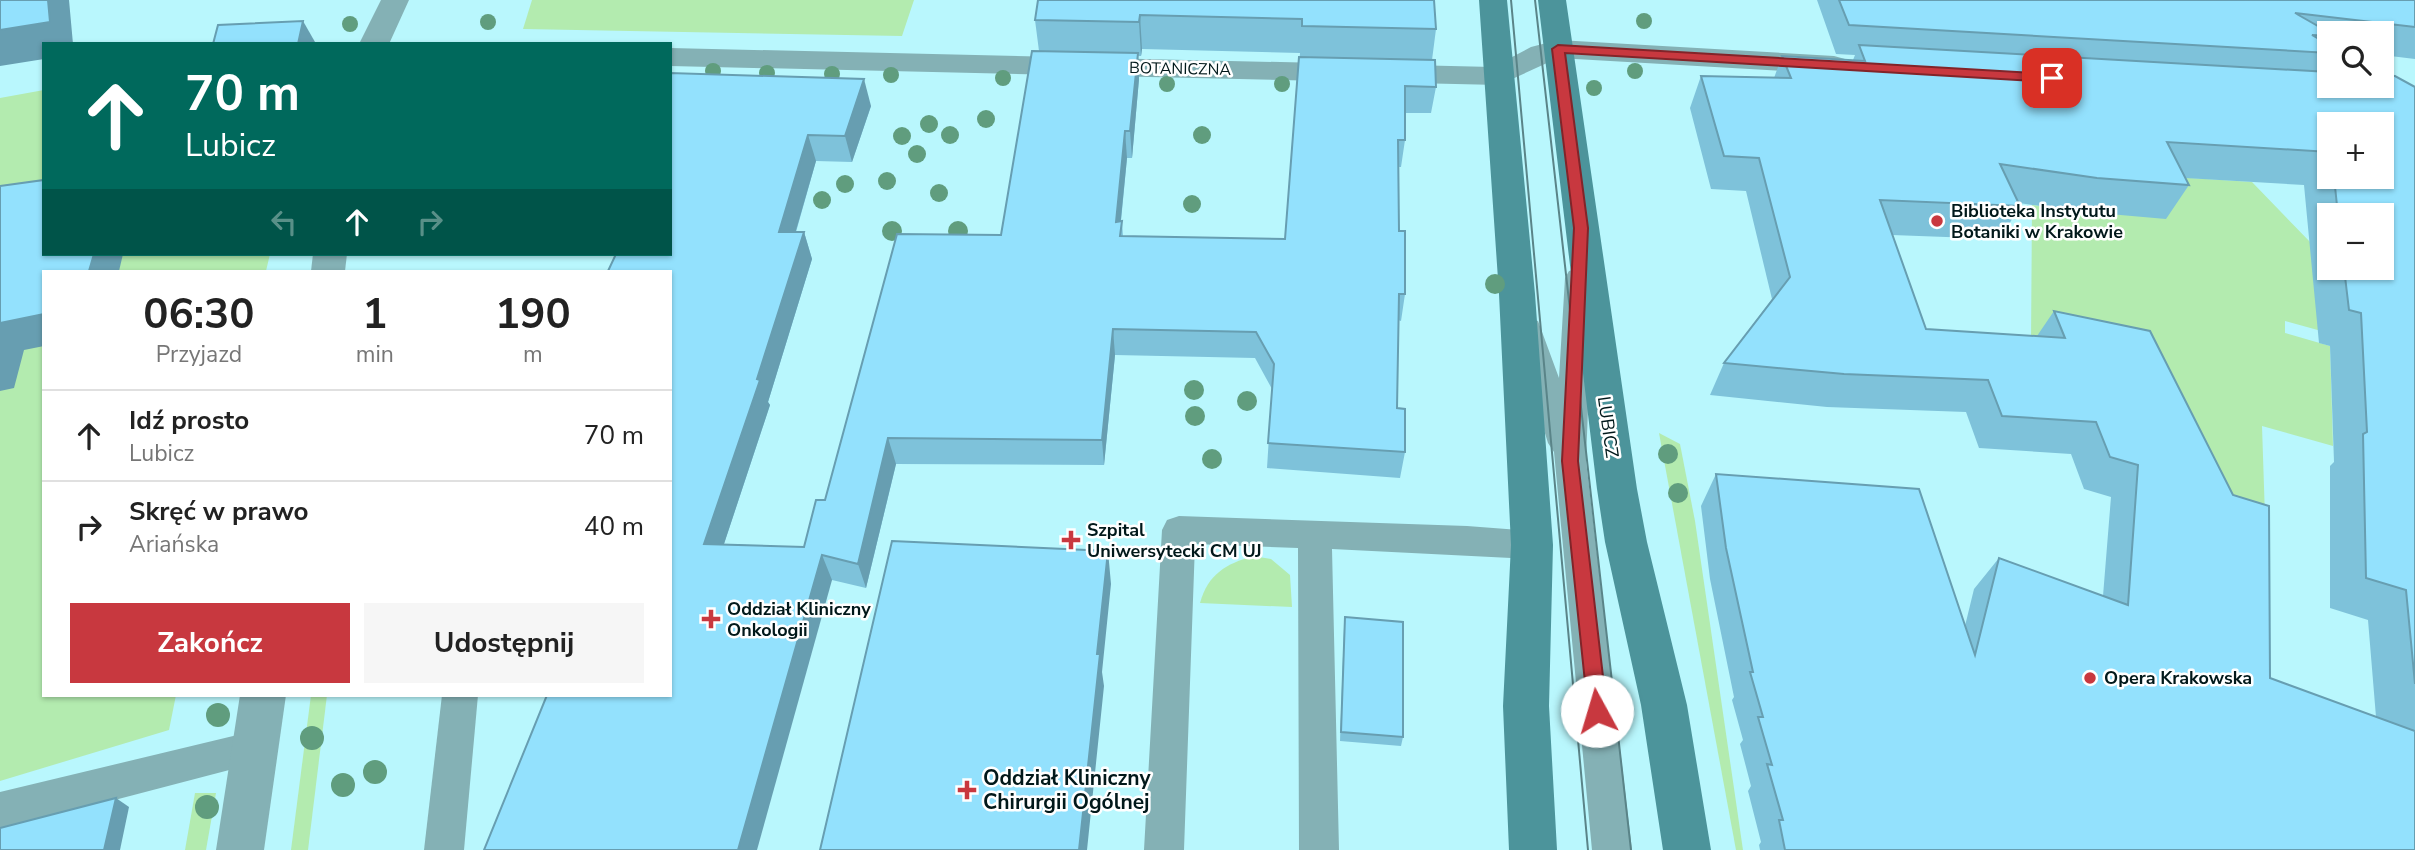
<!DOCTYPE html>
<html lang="pl">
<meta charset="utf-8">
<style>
:root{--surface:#fff;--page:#f6f6f6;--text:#222;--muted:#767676;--line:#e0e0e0;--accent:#c8383f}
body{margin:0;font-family:"Nunito Sans",sans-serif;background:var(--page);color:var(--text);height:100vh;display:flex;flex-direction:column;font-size:26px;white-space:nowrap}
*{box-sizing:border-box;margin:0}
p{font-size:23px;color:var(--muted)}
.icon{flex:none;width:38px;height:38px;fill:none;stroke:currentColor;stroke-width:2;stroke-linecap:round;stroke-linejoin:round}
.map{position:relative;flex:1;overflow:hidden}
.details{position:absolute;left:42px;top:270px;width:630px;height:427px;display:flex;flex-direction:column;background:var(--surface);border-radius:0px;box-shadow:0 2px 5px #0004}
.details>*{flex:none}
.hud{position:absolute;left:42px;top:42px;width:630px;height:214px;border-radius:0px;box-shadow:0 2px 5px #0004;background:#00695c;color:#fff;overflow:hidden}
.tools{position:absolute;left:2317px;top:21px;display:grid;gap:14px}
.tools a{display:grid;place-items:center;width:77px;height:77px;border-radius:0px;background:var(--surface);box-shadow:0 2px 5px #0004;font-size:35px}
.pin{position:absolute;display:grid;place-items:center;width:60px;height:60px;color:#fff;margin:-30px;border-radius:14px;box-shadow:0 4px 10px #0006}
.me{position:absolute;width:77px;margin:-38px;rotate:354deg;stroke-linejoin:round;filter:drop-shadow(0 0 5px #0008)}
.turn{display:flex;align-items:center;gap:24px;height:147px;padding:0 28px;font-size:32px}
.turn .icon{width:91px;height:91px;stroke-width:2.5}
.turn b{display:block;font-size:49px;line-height:60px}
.lanes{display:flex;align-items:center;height:66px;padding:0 28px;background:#0003;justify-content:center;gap:35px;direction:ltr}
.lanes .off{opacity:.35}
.eta{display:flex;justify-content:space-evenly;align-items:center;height:119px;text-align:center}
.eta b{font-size:42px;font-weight:700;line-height:49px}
.button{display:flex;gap:14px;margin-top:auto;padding:14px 28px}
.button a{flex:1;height:80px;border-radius:0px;background:var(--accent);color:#fff;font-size:28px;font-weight:700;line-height:80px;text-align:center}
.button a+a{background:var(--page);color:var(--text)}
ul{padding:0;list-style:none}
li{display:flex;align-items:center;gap:21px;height:91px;padding:0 28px;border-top:2px solid var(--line)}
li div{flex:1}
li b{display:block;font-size:26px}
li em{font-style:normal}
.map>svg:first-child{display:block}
.green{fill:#b3ebaf}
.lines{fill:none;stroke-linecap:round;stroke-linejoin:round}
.lane{fill:#84b1b5;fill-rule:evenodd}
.street{fill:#84b1b5;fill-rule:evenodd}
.secondary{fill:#4c949b;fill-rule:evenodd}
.tram{stroke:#5a8488;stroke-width:2}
.tree{fill:#609d7e}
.wall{fill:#7ec2da;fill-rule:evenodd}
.shaded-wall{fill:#679eb1}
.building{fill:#93e1fd;stroke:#679eb1;stroke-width:2}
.route{fill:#c8383f;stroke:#822429;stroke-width:2}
.poi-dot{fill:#c8383f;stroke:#fff;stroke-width:2.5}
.labels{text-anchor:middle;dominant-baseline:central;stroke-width:5;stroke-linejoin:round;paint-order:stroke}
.far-street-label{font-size:16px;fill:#01181a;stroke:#fff}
.poi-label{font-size:18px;font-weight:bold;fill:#01181a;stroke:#fff;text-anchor:start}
.street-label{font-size:18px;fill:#01181a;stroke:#fff}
.near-poi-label{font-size:21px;font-weight:bold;fill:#01181a;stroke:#fff;text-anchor:start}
</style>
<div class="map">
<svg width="2415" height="850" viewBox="0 0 2415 850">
<rect width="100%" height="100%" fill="#b9f7fd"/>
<g class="green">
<path d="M 532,0 L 914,0 L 902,36 L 523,29 Z"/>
<path d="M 44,90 L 44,254 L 270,254 L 266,271 L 44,271 L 44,695 L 176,695 L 169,730 L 0,781 L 0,98 Z"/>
<path d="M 2144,175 L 2252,182 L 2312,244 L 2325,332 L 2285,321 L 2285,333 L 2330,346 L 2333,446 L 2262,426 L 2266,547 L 2031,344 L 2032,205 L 2165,218 Z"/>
<path d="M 1659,433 L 1680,444 L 1695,521 L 1743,850 L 1736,850 Z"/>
<path d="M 1253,556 L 1271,559 L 1290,575 L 1292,607 L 1200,603 C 1208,574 1226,564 1253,556 Z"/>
<path d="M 311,695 L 327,695 L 308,850 L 291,850 Z"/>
<path d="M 195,793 L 216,793 L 206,850 L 185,850 Z"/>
</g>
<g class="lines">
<g class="lane">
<path d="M 1579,268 L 1589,271 L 1593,278 L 1586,461 L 1632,850 L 1592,850 L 1554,452 L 1548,443 L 1513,329 L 1518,321 L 1528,318 L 1538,321 L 1559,378 L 1565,278 L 1569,271 Z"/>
<path d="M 1179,516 L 1467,526 L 1532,531 L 1544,535 L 1549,545 L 1544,555 L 1532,559 L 1332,549 L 1339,850 L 1299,850 L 1298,548 L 1195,544 L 1184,850 L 1144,850 L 1162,530 L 1167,520 Z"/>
<path d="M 442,695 L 478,695 L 464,850 L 424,850 Z"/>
<path d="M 254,731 L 267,736 L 273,748 L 267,760 L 0,830 L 0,792 Z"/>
</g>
<g class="street">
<path d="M 381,0 L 409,0 L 389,44 L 359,44 Z"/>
<path d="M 1558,40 L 1834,56 L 1845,59 L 1849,65 L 1845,71 L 1834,74 L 1558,58 L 1499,85 L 670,66 L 670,48 L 1493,67 L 1531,47 Z"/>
<path d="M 313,254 L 347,254 L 345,271 L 311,271 Z"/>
<path d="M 240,695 L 286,695 L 264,850 L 216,850 Z"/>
</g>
<g class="secondary">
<path d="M 1479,0 L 1507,0 L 1535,294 L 1553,545 L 1549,706 L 1557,850 L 1509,850 L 1503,706 L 1511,545 L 1499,294 Z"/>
<path d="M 1538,0 L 1566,0 L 1637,489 L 1647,542 L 1687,705 L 1711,850 L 1663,850 L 1641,705 L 1605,542 L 1597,489 Z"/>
</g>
<g class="tram">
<path d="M 1511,0 L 1588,850"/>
<path d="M 1535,0 L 1631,850"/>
</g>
</g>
<g class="tree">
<circle cx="1644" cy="21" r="8"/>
<circle cx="488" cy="22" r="8"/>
<circle cx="350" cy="24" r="8"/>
<circle cx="713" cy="71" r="8"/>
<circle cx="1635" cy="71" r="8"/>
<circle cx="767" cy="73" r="8"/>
<circle cx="832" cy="74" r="8"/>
<circle cx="891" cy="75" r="8"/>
<circle cx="1003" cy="78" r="8"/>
<circle cx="1167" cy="84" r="8"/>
<circle cx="1282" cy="84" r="8"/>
<circle cx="1594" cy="88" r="8"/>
<circle cx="986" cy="119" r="9"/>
<circle cx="929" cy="124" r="9"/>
<circle cx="950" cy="135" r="9"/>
<circle cx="1202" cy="135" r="9"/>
<circle cx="902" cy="136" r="9"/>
<circle cx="917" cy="154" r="9"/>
<circle cx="887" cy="181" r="9"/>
<circle cx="845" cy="184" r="9"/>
<circle cx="939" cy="193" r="9"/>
<circle cx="822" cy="200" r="9"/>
<circle cx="1192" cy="204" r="9"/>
<circle cx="892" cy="231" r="10"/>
<circle cx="958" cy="231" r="10"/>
<circle cx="1495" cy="284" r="10"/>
<circle cx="1194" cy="390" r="10"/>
<circle cx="1247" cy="401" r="10"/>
<circle cx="1195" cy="416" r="10"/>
<circle cx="1668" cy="454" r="10"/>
<circle cx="1212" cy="459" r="10"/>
<circle cx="1678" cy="493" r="10"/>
<circle cx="218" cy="715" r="12"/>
<circle cx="312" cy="738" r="12"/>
<circle cx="375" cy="772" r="12"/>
<circle cx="343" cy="785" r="12"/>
<circle cx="207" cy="807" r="12"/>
</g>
<g class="wall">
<path d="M 1038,0 L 1436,29 L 1432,60 L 1436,87 L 1431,113 L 1405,113 L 1405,140 L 1401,167 L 1398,167 L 1399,231 L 1405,294 L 1401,321 L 1398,320 L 1397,408 L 1405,452 L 1400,478 L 1267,468 L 1272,389 L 1255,358 L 1115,355 L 1104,465 L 896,464 L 866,588 L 832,580 L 670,695 L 670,73 L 871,106 L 852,162 L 816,161 L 796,232 L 804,232 L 812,259 L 768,402 L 770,405 L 724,544 L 804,547 L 825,500 L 1001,235 L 1039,51 L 1035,20 ZM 1142,49 L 1300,53 L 1285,239 L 1123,237 L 1122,221 L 1121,221 L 1127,158 L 1132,158 L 1139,79 L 1138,56 L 1141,56 Z"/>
<path d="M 1817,0 L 2415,0 L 2415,59 L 2382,55 L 2382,33 L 2329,33 L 2329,86 L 2415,87 L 2415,850 L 1760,850 L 1759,845 L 1761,842 L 1748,791 L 1751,786 L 1740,744 L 1743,740 L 1732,700 L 1734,697 L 1710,579 L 1701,506 L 1716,474 L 1965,626 L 1974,589 L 1999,558 L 2103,596 L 2111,497 L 2084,489 L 2071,454 L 1979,448 L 1966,412 L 1827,407 L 1710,395 L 1724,363 L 1772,299 L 1746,191 L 1711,189 L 1690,108 L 1701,76 L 1774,78 L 1782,56 L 1853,60 L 1855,55 L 1836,54 ZM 2329,124 L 2382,177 L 2329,177 ZM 2185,178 L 2304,185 L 2319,343 L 2330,346 L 2334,462 L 2330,466 L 2330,608 L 2368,620 L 2376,717 L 2270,678 L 2054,311 L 2037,336 L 1926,329 L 1892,235 L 2000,239 L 2020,206 L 2019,203 L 2075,211 L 2166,219 L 2189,185 ZM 2329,215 L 2382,215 L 2382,268 L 2329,268 Z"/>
<path d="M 1345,617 L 1403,737 L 1401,746 L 1340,741 L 1344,628 Z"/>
</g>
<g class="shaded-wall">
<path d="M 48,0 L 69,0 L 73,44 L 44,44 L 44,59 L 0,66 L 0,30 Z"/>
<path d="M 1140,15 L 1142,49 L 1141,56 L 1139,22 Z"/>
<path d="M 303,21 L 315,42 L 315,44 L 298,44 Z"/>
<path d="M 1138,53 L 1139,79 L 1132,158 L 1130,131 Z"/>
<path d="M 864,79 L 871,106 L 852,162 L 845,136 Z"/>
<path d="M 1125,131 L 1127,158 L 1118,248 L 1116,222 Z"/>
<path d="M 808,135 L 816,161 L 788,258 L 779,232 Z"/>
<path d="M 804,232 L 812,259 L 768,402 L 770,405 L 716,568 L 704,544 Z"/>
<path d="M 94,254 L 123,254 L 119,271 L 89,271 Z"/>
<path d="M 44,314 L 44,346 L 24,350 L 14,388 L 0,391 L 0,323 Z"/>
<path d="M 1113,329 L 1115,355 L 1104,465 L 1102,440 Z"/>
<path d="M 888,438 L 896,464 L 866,588 L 858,564 Z"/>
<path d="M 1108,551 L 1111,584 L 1102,672 L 1104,686 L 1087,850 L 1079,850 L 1097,654 Z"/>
<path d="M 822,555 L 832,580 L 757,850 L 738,850 Z"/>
<path d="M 116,798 L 129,807 L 120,850 L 104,850 Z"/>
</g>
<g class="building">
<path d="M 0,0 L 48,0 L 50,22 L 0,30 Z"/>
<path d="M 1038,0 L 1434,0 L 1436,29 L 1302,26 L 1302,19 L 1140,15 L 1139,22 L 1035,20 Z"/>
<path d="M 1839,0 L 2415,0 L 2415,27 L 2295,13 L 2330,33 L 2329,36 L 2312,35 L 2329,45 L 2329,53 L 1849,25 Z"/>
<path d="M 303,21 L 298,44 L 213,44 L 218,25 Z"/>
<path d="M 1859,45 L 2329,72 L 2329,86 L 2382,86 L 2382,75 L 2395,76 L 2415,87 L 2415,684 L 2406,590 L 2366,578 L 2363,434 L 2367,432 L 2361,313 L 2349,310 L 2344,268 L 2382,268 L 2382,215 L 2338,215 L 2334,177 L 2382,177 L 2382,124 L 2329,124 L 2329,152 L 2167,142 L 2189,185 L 2097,178 L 2000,164 L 2020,206 L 1880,200 L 1926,329 L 2065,338 L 2054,311 L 2150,331 L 2233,495 L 2269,506 L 2270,678 L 2415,731 L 2415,850 L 1785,850 L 1779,820 L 1783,820 L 1767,764 L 1772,765 L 1758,717 L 1763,717 L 1750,672 L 1753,672 L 1726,548 L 1716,474 L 1919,489 L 1975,655 L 1999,558 L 2128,605 L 2138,465 L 2110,457 L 2096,422 L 2002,416 L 1988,380 L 1844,374 L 1724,363 L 1790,277 L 1759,158 L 1724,156 L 1701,76 L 1791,78 L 1782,56 L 1865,61 Z"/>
<path d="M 1032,51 L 1138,53 L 1130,131 L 1125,131 L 1116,222 L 1122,221 L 1120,236 L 1285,239 L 1299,57 L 1435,60 L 1436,87 L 1405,86 L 1405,140 L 1398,140 L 1399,231 L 1405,231 L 1405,294 L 1399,294 L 1397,408 L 1405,409 L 1405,452 L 1268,443 L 1274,364 L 1256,332 L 1113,329 L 1102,440 L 888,438 L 858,564 L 822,555 L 738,850 L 484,850 L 547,695 L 670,695 L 670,271 L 608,271 L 616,254 L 670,254 L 670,73 L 864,79 L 845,136 L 808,135 L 779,232 L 804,232 L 757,379 L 760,380 L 704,544 L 804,547 L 816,500 L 825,500 L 897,234 L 1001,235 Z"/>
<path d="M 44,180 L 44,254 L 94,254 L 89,271 L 44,271 L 44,314 L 0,323 L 0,186 Z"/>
<path d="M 892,541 L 1108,551 L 1097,654 L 1100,654 L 1079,850 L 820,850 Z"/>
<path d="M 1345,617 L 1403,622 L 1403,737 L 1341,732 Z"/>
<path d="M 116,798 L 104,850 L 0,850 L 0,828 Z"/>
</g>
<path class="route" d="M 1558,45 L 2052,74 L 2058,78 L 2052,82 L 1565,53 L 1588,228 L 1578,461 L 1607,711 L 1604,717 L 1597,720 L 1591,717 L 1588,711 L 1562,461 L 1574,228 L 1552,49 Z"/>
<g class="poi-dot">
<circle cx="1937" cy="221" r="7"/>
<path d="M1067.5 529.5h7v7h7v7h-7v7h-7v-7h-7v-7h7z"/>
<path d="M707.5 608.5h7v7h7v7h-7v7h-7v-7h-7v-7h7z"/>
<circle cx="2090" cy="678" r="7"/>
<path d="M963.5 779.5h7v7h7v7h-7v7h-7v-7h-7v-7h7z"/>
</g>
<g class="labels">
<g class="far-street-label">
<text transform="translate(1180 69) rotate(1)">BOTANICZNA</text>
</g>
<g class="poi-label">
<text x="1951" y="211">Biblioteka Instytutu<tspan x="1951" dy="21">Botaniki w Krakowie</tspan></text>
<text x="1087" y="530">Szpital<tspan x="1087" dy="21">Uniwersytecki CM UJ</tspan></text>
<text x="727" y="609">Oddział Kliniczny<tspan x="727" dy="21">Onkologii</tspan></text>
<text x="2104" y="678">Opera Krakowska</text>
</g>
<g class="street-label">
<text transform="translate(1608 427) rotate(82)">LUBICZ</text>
</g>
<g class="near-poi-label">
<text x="983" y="778">Oddział Kliniczny<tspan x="983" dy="24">Chirurgii Ogólnej</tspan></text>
</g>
</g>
</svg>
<div class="tools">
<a><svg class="icon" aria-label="search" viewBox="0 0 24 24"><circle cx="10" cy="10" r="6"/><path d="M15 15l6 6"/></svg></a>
<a>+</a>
<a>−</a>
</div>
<div class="pin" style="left:2052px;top:78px;background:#d93025"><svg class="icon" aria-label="arrive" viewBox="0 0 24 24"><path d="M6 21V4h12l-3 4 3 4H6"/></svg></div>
<svg class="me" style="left:1597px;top:711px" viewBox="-20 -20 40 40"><circle r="19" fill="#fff"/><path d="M0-13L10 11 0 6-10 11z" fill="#c8383f"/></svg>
<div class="hud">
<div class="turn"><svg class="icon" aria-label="ahead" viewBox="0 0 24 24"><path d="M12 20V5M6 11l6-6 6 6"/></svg><div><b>70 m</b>Lubicz</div></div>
<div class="lanes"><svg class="icon off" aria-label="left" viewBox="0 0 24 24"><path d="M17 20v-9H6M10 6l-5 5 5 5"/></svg><svg class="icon" aria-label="ahead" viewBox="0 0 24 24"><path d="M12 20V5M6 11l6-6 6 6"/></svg><svg class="icon off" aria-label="right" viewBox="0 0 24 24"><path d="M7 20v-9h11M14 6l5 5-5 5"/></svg></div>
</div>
<section class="details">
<div class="eta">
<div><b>06:30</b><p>Przyjazd</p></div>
<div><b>1</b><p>min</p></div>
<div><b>190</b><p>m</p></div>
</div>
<ul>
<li><svg class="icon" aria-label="ahead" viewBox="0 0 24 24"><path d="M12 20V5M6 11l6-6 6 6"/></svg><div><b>Idź prosto</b><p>Lubicz</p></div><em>70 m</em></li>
<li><svg class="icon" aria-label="right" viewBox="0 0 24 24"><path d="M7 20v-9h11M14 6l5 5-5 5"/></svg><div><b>Skręć w prawo</b><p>Ariańska</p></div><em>40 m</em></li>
</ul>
<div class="button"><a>Zakończ</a><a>Udostępnij</a></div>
</section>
</div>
